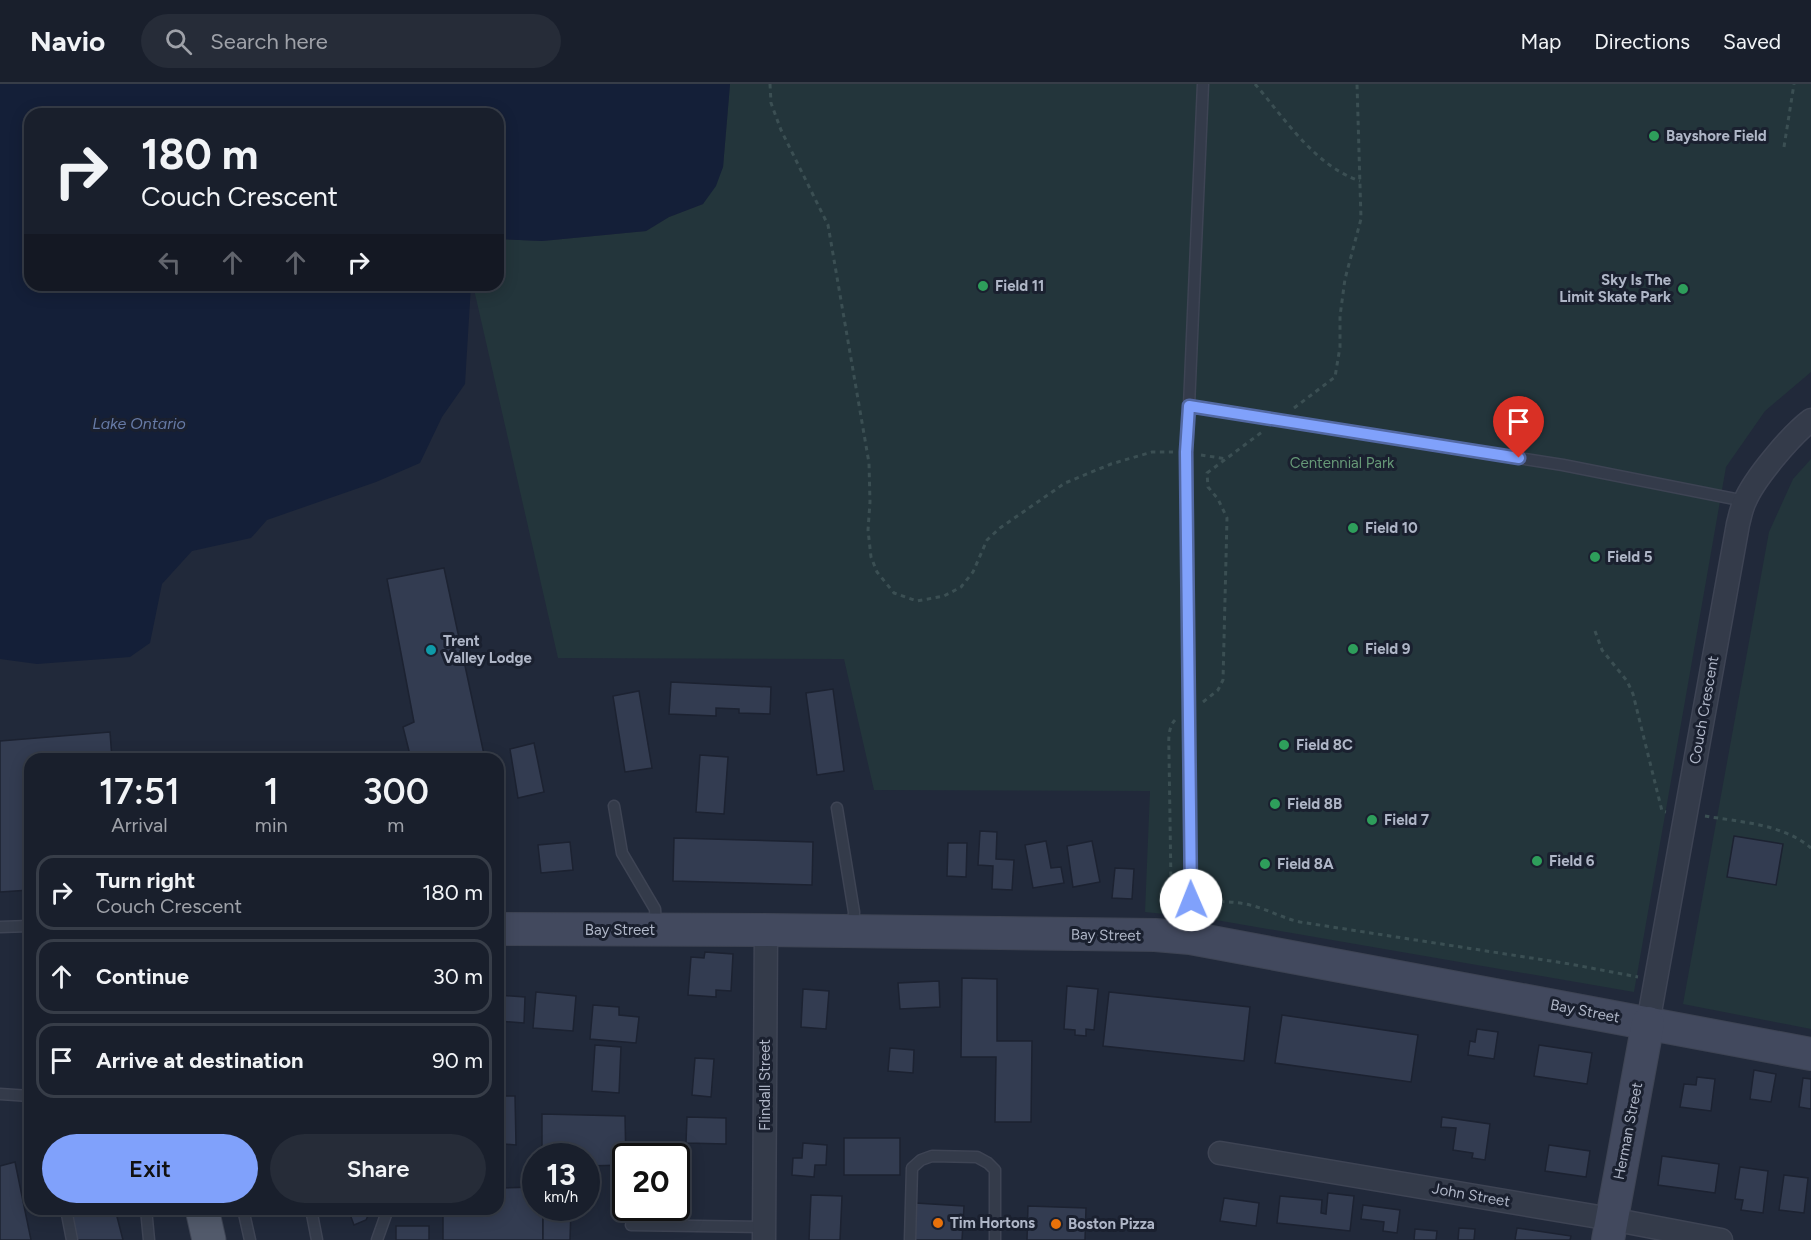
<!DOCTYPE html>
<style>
:root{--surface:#191f2c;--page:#262c38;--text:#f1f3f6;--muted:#9fa2a9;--line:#373d48;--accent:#80a1fb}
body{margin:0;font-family:Figtree,sans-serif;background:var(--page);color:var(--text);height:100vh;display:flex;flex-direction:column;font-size:22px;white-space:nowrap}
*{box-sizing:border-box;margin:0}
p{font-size:20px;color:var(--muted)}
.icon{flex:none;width:33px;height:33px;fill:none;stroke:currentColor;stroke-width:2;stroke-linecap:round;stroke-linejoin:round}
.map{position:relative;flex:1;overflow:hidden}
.details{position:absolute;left:24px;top:669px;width:480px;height:462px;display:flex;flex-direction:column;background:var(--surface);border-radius:18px;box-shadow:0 3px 15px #0003,0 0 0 2px var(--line)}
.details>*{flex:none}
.guide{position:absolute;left:24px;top:24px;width:480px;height:183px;border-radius:18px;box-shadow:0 3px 15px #0003,0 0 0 2px var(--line);background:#191f2c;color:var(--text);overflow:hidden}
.speed{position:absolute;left:522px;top:1059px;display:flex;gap:12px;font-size:30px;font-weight:700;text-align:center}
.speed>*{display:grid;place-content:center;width:78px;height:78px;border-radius:50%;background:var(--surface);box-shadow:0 3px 15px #0003,0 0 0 2px var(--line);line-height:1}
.speed small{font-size:15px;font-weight:400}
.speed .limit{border:3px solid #111;border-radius:9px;background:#fff;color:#111}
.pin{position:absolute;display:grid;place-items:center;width:51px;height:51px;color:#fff;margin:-62px -26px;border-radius:50% 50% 50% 0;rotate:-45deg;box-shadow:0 0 6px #0007}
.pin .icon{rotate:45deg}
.me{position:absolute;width:66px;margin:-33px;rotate:359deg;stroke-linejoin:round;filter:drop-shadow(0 0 4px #0008)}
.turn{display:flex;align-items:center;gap:21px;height:126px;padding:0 18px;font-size:27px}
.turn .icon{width:78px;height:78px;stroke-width:2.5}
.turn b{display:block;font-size:42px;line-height:51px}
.lanes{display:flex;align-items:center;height:57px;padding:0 18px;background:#0003;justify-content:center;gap:30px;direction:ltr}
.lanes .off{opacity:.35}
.eta{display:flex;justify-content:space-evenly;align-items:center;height:102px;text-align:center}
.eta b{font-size:36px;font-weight:600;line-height:42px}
.action{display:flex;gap:12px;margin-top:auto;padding:12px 18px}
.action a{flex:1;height:69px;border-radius:36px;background:var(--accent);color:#111;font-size:24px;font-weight:600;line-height:69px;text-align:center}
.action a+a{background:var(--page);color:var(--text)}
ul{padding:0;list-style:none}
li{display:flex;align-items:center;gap:18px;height:75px;margin:0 12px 9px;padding:0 6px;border:3px solid var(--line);border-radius:18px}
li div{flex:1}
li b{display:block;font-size:22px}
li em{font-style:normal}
header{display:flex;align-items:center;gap:36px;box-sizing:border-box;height:84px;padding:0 30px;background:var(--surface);border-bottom:2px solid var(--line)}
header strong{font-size:28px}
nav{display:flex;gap:33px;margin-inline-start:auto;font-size:21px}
.search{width:420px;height:54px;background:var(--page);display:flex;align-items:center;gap:15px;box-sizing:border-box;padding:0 21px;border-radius:33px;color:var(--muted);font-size:22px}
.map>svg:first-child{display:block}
.green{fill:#23353b}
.water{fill:#141f38}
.building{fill:#333c51;stroke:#1c2231;stroke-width:1.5}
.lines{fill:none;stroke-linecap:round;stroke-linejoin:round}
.lane-casing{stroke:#3e4454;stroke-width:13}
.street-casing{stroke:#3e4454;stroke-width:25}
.secondary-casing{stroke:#3e4454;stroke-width:34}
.primary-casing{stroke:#3e4454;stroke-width:35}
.path{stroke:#3b4f53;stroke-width:3;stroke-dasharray:4.5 4.5;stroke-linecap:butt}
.lane{stroke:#343b4a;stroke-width:10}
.street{stroke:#343b4a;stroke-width:22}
.secondary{stroke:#42495e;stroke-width:32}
.primary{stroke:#525a6b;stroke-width:33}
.route-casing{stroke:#5369a3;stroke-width:15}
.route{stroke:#80a1fb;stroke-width:10}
.leisure-dot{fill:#2e9e5b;stroke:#1a202f;stroke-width:2}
.culture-dot{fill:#0f9aa8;stroke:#1a202f;stroke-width:2}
.food-dot{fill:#e8710a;stroke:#1a202f;stroke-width:2}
.labels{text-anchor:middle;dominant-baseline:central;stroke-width:6;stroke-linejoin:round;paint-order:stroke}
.poi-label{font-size:15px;font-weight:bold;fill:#afb6c7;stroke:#1a202f;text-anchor:start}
.park-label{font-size:15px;fill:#669877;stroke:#1a202f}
.street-label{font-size:15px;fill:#afb6c7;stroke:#1a202f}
.water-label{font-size:16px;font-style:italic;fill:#677ba7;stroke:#1a202f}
</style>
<header>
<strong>Navio</strong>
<div class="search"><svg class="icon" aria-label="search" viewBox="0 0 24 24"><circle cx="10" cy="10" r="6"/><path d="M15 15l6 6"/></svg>Search here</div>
<nav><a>Map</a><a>Directions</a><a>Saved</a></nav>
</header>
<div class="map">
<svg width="1811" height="1156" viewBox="0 0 1811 1156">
<rect width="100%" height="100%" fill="#21293a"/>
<g class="green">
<path d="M 730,0 L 1811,0 L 1811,288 L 1765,327 L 1726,383 L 1634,908 L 1210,835 L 1145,828 L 1150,707 L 874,706 L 844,575 L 558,574 L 473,201 L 498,201 L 498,155 L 542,157 L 646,147 L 669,133 L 703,120 L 723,83 Z"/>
<path d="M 1811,375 L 1811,945 L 1683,920 L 1769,448 L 1793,395 Z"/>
</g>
<path class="water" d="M 0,0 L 730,0 L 723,83 L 716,102 L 703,120 L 669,133 L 646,147 L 542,157 L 498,155 L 498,30 L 30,30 L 30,201 L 471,201 L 465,300 L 442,333 L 420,379 L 376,398 L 267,436 L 251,454 L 192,467 L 162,500 L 150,559 L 130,573 L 37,580 L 0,575 Z"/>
<g class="building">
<path d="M 444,484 L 485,675 L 411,675 L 403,643 L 414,638 L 387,495 Z"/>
<path d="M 671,598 L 771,603 L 770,630 L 739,629 L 739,625 L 716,624 L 716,632 L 669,630 Z"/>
<path d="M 833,605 L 844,687 L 817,691 L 806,609 Z"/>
<path d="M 639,607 L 652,684 L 625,688 L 613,612 Z"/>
<path d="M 110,648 L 112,675 L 30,675 L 30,806 L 0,808 L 0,657 Z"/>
<path d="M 534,659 L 544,708 L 518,714 L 510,665 Z"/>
<path d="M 700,671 L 728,673 L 724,730 L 696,728 Z"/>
<path d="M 980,747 L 997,748 L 996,775 L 1014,776 L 1012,806 L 992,805 L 993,782 L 978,781 Z"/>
<path d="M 1734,752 L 1783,760 L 1776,801 L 1727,793 Z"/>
<path d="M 674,754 L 813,758 L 812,801 L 673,797 Z"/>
<path d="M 1046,757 L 1051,784 L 1061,783 L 1064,799 L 1033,804 L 1025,761 Z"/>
<path d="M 1092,757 L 1100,798 L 1073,803 L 1067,762 Z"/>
<path d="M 570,758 L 573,786 L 541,789 L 538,761 Z"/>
<path d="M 948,759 L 967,759 L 966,793 L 947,792 Z"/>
<path d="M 1115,784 L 1134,785 L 1132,815 L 1112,814 Z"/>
<path d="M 705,868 L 733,870 L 731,907 L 716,906 L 716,913 L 688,911 L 691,873 L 704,874 Z"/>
<path d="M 962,894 L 997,895 L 997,957 L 1032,957 L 1031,1038 L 995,1038 L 996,973 L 961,973 Z"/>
<path d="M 939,897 L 940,923 L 900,925 L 898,899 Z"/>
<path d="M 1067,902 L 1098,905 L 1094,946 L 1086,945 L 1086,952 L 1075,951 L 1075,946 L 1064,945 Z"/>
<path d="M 803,905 L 829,907 L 826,945 L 801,943 Z"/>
<path d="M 536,908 L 576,912 L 573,947 L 533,944 Z"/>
<path d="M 1109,908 L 1250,923 L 1244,977 L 1103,962 Z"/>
<path d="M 498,911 L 525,913 L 524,939 L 498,937 Z"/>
<path d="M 593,921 L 619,923 L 619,931 L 639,933 L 636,959 L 590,955 Z"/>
<path d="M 1282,931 L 1418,951 L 1411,998 L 1275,979 Z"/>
<path d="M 1477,945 L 1498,948 L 1494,975 L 1468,971 L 1470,957 L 1475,958 Z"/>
<path d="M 595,961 L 621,963 L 619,1009 L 592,1007 Z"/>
<path d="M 1539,961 L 1592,969 L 1587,1000 L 1534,992 Z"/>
<path d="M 890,964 L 914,966 L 913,989 L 888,987 Z"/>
<path d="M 695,974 L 714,975 L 711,1013 L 692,1011 Z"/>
<path d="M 1754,986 L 1776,990 L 1771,1018 L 1750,1015 Z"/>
<path d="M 1697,993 L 1715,995 L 1711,1027 L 1680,1023 L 1684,1000 L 1696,1001 Z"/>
<path d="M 1803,994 L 1811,995 L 1811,1025 L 1799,1023 Z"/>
<path d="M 498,1012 L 515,1012 L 516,1061 L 504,1060 L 505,1079 L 498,1079 Z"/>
<path d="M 542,1030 L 625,1032 L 626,1081 L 586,1082 L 586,1072 L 542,1072 Z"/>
<path d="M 687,1033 L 726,1034 L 726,1060 L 686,1059 Z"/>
<path d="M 1442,1033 L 1490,1040 L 1485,1076 L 1472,1074 L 1473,1069 L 1453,1066 L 1456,1044 L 1441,1043 Z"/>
<rect x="844" y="1054" width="56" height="37"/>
<path d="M 803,1059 L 827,1061 L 826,1081 L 815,1081 L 814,1093 L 792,1091 L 793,1074 L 802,1074 Z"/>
<path d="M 1549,1061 L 1590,1067 L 1586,1093 L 1545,1087 Z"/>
<path d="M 1662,1072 L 1719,1080 L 1715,1109 L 1658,1101 Z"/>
<path d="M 15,1078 L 31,1156 L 0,1156 L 0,1082 Z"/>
<path d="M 1740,1083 L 1768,1087 L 1763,1129 L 1741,1126 L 1743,1116 L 1735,1115 Z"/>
<path d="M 1784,1091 L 1808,1094 L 1804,1129 L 1779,1126 Z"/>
<path d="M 536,1103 L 536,1124 L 543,1124 L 543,1156 L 443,1156 L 443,1125 L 498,1125 L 498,1104 Z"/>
<path d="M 1328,1109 L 1354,1112 L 1350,1147 L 1277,1139 L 1280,1112 L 1322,1116 L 1321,1129 L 1326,1130 Z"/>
<path d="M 811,1111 L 842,1112 L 840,1156 L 809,1156 Z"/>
<path d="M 1224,1114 L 1259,1119 L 1256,1142 L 1220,1137 Z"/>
<path d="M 915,1119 L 964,1122 L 962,1156 L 913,1156 Z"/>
<path d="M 1363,1121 L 1400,1126 L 1397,1149 L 1383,1147 L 1384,1138 L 1361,1135 Z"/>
<path d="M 1028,1122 L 1086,1124 L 1085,1156 L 1027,1156 Z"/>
<path d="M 543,1124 L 571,1124 L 570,1156 L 543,1156 Z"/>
<path d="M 67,1125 L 115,1125 L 123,1156 L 76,1156 Z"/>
<path d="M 348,1125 L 371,1125 L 366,1136 L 354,1141 Z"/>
<rect x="396" y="1142" width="33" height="14"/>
<path d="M 1459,1144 L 1475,1145 L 1474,1156 L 1458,1156 Z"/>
<path d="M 1517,1144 L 1571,1152 L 1570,1156 L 1515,1156 Z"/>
<path d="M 1415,1145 L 1437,1147 L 1436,1156 L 1414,1156 Z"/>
</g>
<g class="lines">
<defs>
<g id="lane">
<path d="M 1189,322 L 1563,381 L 1745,417"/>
<path d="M 614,722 L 622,769 L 655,825 L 656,842"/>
<path d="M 837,724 L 854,828 L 853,844"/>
<path d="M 0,843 L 30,842"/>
<path d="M 1190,851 L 1187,368 L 1203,0"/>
<path d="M 0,1010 L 30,1012"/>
<path d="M 66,1125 L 72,1156"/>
<path d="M 146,1125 L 149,1156"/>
<path d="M 243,1125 L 250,1156"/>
<path d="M 311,1125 L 317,1156"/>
<path d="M 631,1141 L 764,1143"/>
<path d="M 377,1156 L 388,1125"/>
<path d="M 910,1156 L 912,1084 L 921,1076 L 932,1072 L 977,1073 L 988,1079 L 995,1086 L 995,1156"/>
</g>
<g id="street">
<path d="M 1648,939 L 1738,440 C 1740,433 1741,425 1745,417 C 1754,395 1791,351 1811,336"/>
<path d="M 1220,1069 L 1611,1135 L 1721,1156"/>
<path d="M 764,1156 L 766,846"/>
</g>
<g id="secondary">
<path d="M 498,845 L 766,846 L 1155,851 L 1190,854 L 1811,970"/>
<path d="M 1608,1156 L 1648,939"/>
</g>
<path id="primary" d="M 202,1125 L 209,1156"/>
</defs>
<use href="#lane" class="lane-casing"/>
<use href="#street" class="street-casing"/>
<use href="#secondary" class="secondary-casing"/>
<use href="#primary" class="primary-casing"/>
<g class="path">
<path d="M 770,0 L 771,19 L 781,46 L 828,141 L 869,379 L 870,418 L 868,446 L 871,473 L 877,488 L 894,509 L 917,517 L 944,512 L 961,503 L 973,488 L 987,456 L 1000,444 L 1065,399 L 1111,380 L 1152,368 L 1173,368"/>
<path d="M 1255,0 C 1285,35 1315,82 1360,97"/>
<path d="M 1784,63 L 1794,0"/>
<path d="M 1294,324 L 1335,293 L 1340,263 L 1340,232 L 1345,195 L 1361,135 L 1357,0"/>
<path d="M 1201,371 L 1227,375"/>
<path d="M 1595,547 L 1602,566 L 1627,597 L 1633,610 L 1662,727 L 1666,728"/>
<path d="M 1203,618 L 1218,606 L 1223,596 L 1227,434 L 1218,415 L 1208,403 L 1207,389 L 1262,348"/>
<path d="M 1705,732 C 1740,738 1783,740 1811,764"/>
<path d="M 1202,817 C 1218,818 1235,817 1250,821 C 1267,825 1282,834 1300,838 L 1570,880 L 1638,893"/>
<path d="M 1161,826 L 1167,815 L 1171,800 L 1169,670 C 1169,658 1167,645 1175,636"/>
</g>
<use href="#lane" class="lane"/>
<use href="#street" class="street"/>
<use href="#secondary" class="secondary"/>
<use href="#primary" class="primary"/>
</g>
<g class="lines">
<defs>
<path id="route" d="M 1191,816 L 1186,368 L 1189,322 L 1519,374"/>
</defs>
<use href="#route" class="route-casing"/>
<use href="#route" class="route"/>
</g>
<g class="leisure-dot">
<circle cx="1654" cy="52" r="6"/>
<circle cx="983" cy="202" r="6"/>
<circle cx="1683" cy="205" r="6"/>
<circle cx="1353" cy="444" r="6"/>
<circle cx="1595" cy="473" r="6"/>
<circle cx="1353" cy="565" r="6"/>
<circle cx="1284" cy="661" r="6"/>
<circle cx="1275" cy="720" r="6"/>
<circle cx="1372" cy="736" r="6"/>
<circle cx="1537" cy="777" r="6"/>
<circle cx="1265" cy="780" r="6"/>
</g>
<circle class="culture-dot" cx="431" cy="566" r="6"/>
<g class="food-dot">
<circle cx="938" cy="1139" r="6"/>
<circle cx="1056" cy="1140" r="6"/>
</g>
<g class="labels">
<g class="poi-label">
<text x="1666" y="52">Bayshore Field</text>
<text x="1671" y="196" text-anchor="end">Sky Is The<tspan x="1671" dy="17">Limit Skate Park</tspan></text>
<text x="995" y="202">Field 11</text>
<text x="1365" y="444">Field 10</text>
<text x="1607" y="473">Field 5</text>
<text x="443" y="557">Trent<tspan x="443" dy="17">Valley Lodge</tspan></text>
<text x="1365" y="565">Field 9</text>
<text x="1296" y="661">Field 8C</text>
<text x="1287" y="720">Field 8B</text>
<text x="1384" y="736">Field 7</text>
<text x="1549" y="777">Field 6</text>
<text x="1277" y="780">Field 8A</text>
<text x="950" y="1139">Tim Hortons</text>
<text x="1068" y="1140">Boston Pizza</text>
</g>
<g class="park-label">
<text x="1342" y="379">Centennial Park</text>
</g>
<g class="street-label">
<text transform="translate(1704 626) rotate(-80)">Couch Crescent</text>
<text x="620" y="846">Bay Street</text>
<text transform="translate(1106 851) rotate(1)">Bay Street</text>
<text transform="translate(1585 927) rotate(11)">Bay Street</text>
<text transform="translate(765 1001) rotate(-90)">Flindall Street</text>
<text transform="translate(1628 1047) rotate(-79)">Herman Street</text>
<text transform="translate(1471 1111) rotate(10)">John Street</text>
</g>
<g class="water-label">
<text x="139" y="339">Lake Ontario</text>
</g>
</g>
</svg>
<div class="speed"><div>13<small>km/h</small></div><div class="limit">20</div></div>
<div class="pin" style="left:1519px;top:374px;background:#d93025"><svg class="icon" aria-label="arrive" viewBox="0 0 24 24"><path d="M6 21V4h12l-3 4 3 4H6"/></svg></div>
<svg class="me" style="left:1191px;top:816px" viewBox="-20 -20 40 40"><circle r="19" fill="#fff"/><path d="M0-13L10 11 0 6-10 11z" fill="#80a1fb"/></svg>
<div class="guide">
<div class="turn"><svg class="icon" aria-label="right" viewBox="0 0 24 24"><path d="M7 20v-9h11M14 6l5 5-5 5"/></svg><div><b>180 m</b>Couch Crescent</div></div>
<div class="lanes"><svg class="icon off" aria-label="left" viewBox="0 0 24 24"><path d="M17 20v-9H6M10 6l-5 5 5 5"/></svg><svg class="icon off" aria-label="ahead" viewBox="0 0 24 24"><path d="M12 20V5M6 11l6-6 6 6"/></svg><svg class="icon off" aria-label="ahead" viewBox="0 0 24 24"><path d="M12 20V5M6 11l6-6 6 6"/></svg><svg class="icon" aria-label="right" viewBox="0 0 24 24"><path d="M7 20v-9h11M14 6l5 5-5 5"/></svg></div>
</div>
<section class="details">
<div class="eta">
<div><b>17:51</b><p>Arrival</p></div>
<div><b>1</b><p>min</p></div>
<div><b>300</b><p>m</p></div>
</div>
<ul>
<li><svg class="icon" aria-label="right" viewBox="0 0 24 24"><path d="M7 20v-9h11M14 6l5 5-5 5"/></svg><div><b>Turn right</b><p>Couch Crescent</p></div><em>180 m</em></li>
<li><svg class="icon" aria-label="ahead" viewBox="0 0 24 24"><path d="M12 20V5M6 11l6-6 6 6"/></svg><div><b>Continue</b></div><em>30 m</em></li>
<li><svg class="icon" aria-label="arrive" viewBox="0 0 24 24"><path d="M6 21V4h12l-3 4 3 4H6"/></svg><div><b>Arrive at destination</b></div><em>90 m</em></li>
</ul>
<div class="action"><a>Exit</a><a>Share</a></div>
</section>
</div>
